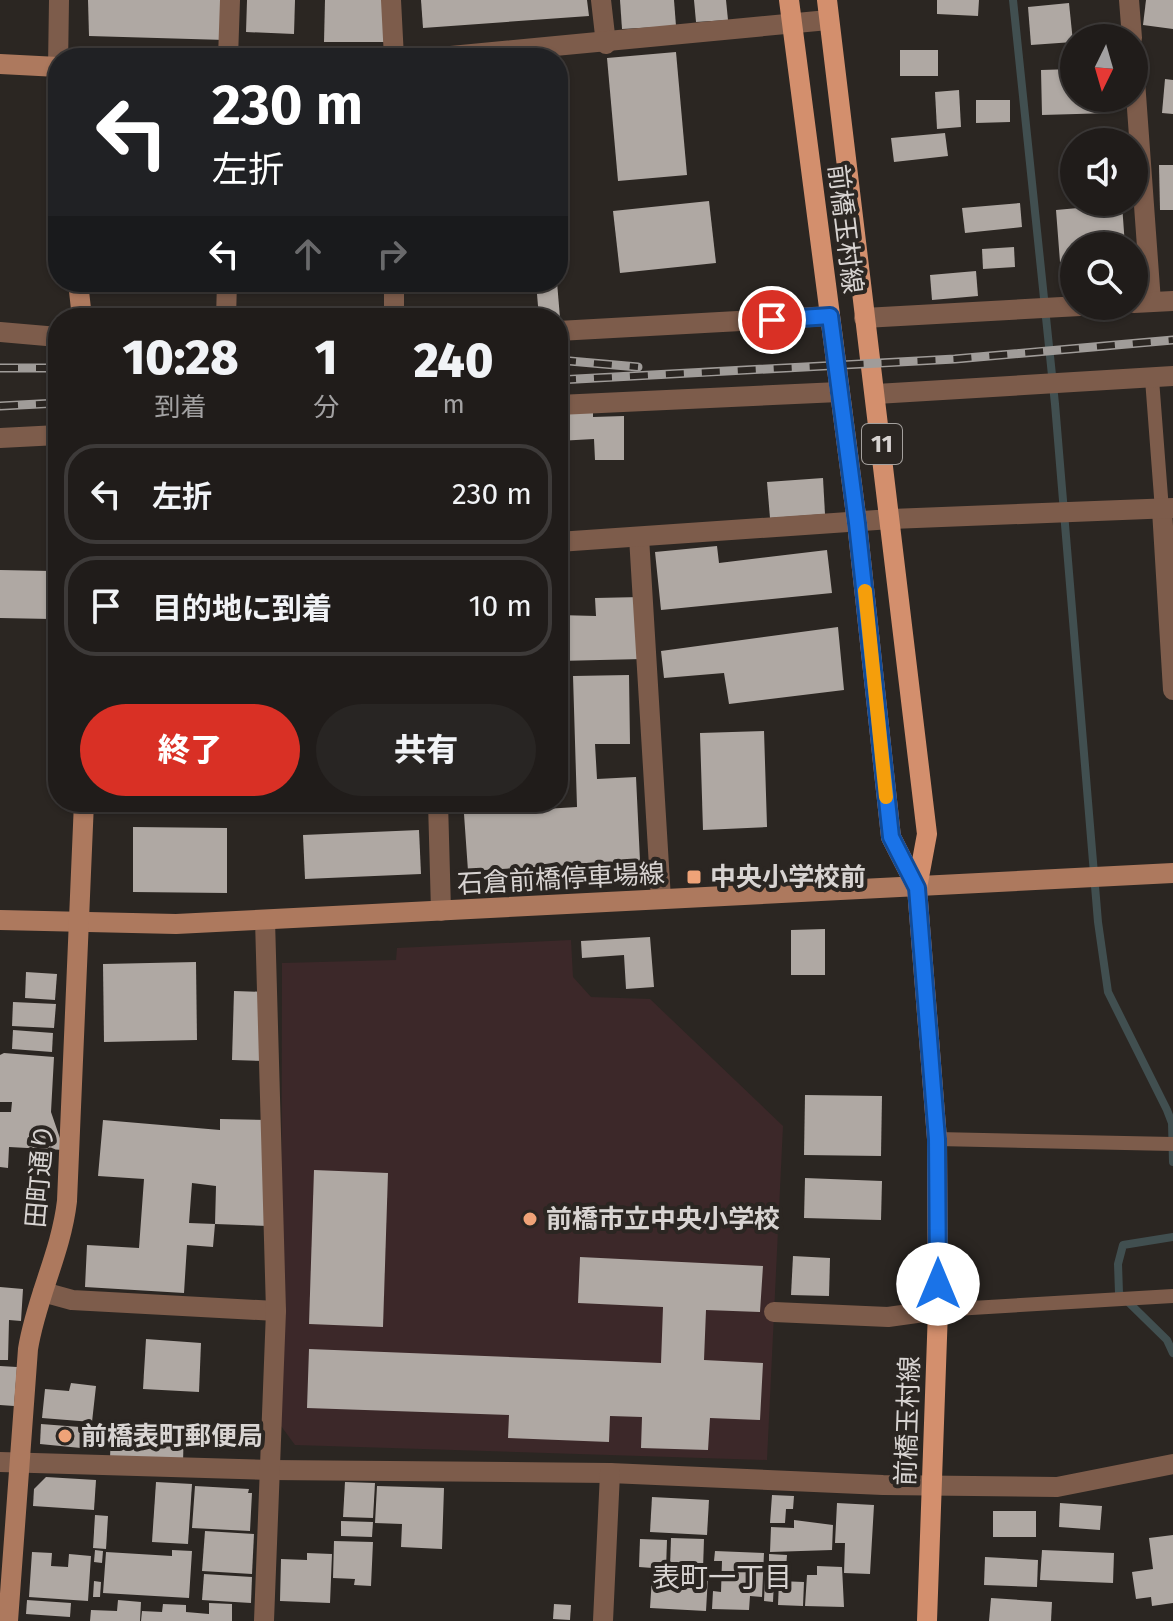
<!DOCTYPE html>
<html lang="ja">
<meta charset="utf-8">
<style>
:root{--surface:#201c1a;--page:#282523;--text:#f1f3f6;--muted:#a2a1a2;--line:#3d3a39;--accent:#d93025}
body{margin:0;font-family:"Fira Sans","Noto Sans JP",sans-serif;background:var(--page);color:var(--text);height:100vh;display:flex;flex-direction:column;font-size:30px;white-space:nowrap}
*{box-sizing:border-box;margin:0}
p{font-size:26px;color:var(--muted)}
.icon{flex:none;width:44px;height:44px;fill:none;stroke:currentColor;stroke-width:2;stroke-linecap:round;stroke-linejoin:round}
.map{position:relative;flex:1;overflow:hidden}
.sheet{position:absolute;left:48px;top:308px;width:520px;height:504px;display:flex;flex-direction:column;background:var(--surface);border-radius:32px;box-shadow:0 2px 6px #0004,0 0 0 2px var(--line)}
.sheet>*{flex:none}
.hud{position:absolute;left:48px;top:48px;width:520px;height:244px;border-radius:32px;box-shadow:0 2px 6px #0004,0 0 0 2px var(--line);background:#202124;color:#fff;overflow:hidden}
.needle{width:52px;rotate:185deg}
.buttons{position:absolute;left:1060px;top:24px;display:grid;gap:16px}
.buttons a{display:grid;place-items:center;width:88px;height:88px;border-radius:50%;background:var(--surface);box-shadow:0 2px 6px #0004,0 0 0 2px var(--line);font-size:40px}
.pin{position:absolute;display:grid;place-items:center;width:68px;height:68px;color:#fff;margin:-34px;border:4px solid #fff;border-radius:50%;box-shadow:0 2px 8px #0007}
.me{position:absolute;width:88px;margin:-44px;rotate:0deg;stroke-linejoin:round;filter:drop-shadow(0 0 6px #0008)}
.turn{display:flex;align-items:center;gap:28px;height:168px;padding:0 32px;font-size:36px}
.turn .icon{width:104px;height:104px;stroke-width:2.5}
.turn b{display:block;font-size:56px;line-height:68px}
.lanes{display:flex;align-items:center;height:76px;padding:0 32px;background:#0003;justify-content:center;gap:40px;direction:ltr}
.lanes .off{opacity:.35}
.eta{display:flex;justify-content:space-evenly;align-items:center;height:136px;text-align:center}
.eta b{font-size:48px;font-weight:800;line-height:56px}
.cta{display:flex;gap:16px;margin-top:auto;padding:16px 32px}
.cta a{flex:1;height:92px;border-radius:48px;background:var(--accent);color:#fff;font-size:32px;font-weight:800;line-height:92px;text-align:center}
.cta a+a{background:var(--page);color:var(--text)}
ul{padding:0;list-style:none}
li{display:flex;align-items:center;gap:24px;height:100px;margin:0 16px 12px;padding:0 16px;border:4px solid var(--line);border-radius:32px}
li div{flex:1}
li b{display:block;font-size:30px}
li em{font-style:normal}
.map>svg:first-child{display:block}
.education{fill:#3c2829}
.lines{fill:none;stroke-linecap:round;stroke-linejoin:round}
.stream{stroke:#414f50;stroke-width:8}
.building{fill:#afa8a3}
.lane{stroke:#7d5c4b;stroke-width:14}
.street{stroke:#7d5c4b;stroke-width:20}
.secondary{stroke:#ad795e;stroke-width:20}
.primary{stroke:#d38f6d;stroke-width:20}
.rail-casing{stroke:#a09c99;stroke-width:9}
.rail{stroke:#2b2622;stroke-width:6;stroke-dasharray:18;stroke-linecap:butt}
.route-casing{stroke:#114b97;stroke-width:20}
.route{stroke:#1a73e8;stroke-width:14}
.slow{stroke:#f59e0b;stroke-width:14}
.poi-dot{fill:#efa378;stroke:#2b2622;stroke-width:3}
.labels{text-anchor:middle;dominant-baseline:central;stroke-width:8;stroke-linejoin:round;paint-order:stroke}
.shield{fill:#2b2622;stroke:#a4a09d;stroke-width:2}
.shield-label{font-size:24px;font-weight:bold;fill:#d8d4d2}
.street-label{font-size:26px;fill:#d8d4d2;stroke:#2b2622}
.poi-label{font-size:26px;font-weight:bold;fill:#d8d4d2;stroke:#2b2622;text-anchor:start}
.neighbourhood-label{font-size:28px;fill:#d8d4d2;stroke:#2b2622}
</style>
<div class="map">
<svg width="1173" height="1621" viewBox="0 0 1173 1621">
<rect width="100%" height="100%" fill="#2b2622"/>
<path class="education" d="M 571,940 L 573,977 L 591,997 L 650,999 L 783,1126 L 767,1460 L 295,1445 L 281,1426 L 282,963 L 396,960 L 397,948 Z"/>
<g class="lines">
<g class="stream">
<path d="M 1013,0 L 1055,404 L 1098,922 L 1108,992 L 1167,1110 L 1172,1123 L 1173,1162"/>
<path d="M 1173,1237 L 1123,1245 L 1118,1264 L 1119,1293 L 1167,1340 L 1173,1353"/>
</g>
</g>
<g class="building">
<path d="M 88,0 L 226,0 L 225,40 L 89,36 Z"/>
<path d="M 247,0 L 295,0 L 294,34 L 246,32 Z"/>
<path d="M 325,0 L 389,0 L 389,42 L 324,42 Z"/>
<path d="M 421,0 L 587,0 L 589,16 L 423,28 Z"/>
<path d="M 620,0 L 674,0 L 676,26 L 622,29 Z"/>
<path d="M 694,0 L 726,0 L 728,20 L 696,22 Z"/>
<path d="M 937,0 L 979,0 L 978,16 L 937,14 Z"/>
<path d="M 1146,0 L 1173,0 L 1173,29 L 1143,25 Z"/>
<path d="M 1069,3 L 1073,42 L 1031,45 L 1028,7 Z"/>
<rect x="900" y="50" width="38" height="26"/>
<path d="M 676,52 L 687,175 L 618,181 L 607,58 Z"/>
<path d="M 1074,69 L 1074,98 L 1110,98 L 1111,113 L 1042,115 L 1041,70 Z"/>
<path d="M 1165,79 L 1173,80 L 1173,114 L 1162,113 Z"/>
<path d="M 959,90 L 961,127 L 937,129 L 935,92 Z"/>
<path d="M 976,100 L 1010,100 L 1010,122 L 976,123 Z"/>
<path d="M 945,133 L 948,156 L 894,162 L 891,138 Z"/>
<path d="M 1159,165 L 1173,165 L 1173,210 L 1160,210 Z"/>
<path d="M 709,201 L 716,263 L 620,273 L 613,211 Z"/>
<path d="M 1020,203 L 1022,227 L 965,233 L 962,208 Z"/>
<path d="M 1122,204 L 1125,246 L 1074,246 L 1074,260 L 1060,262 L 1056,210 Z"/>
<path d="M 1014,247 L 1015,267 L 983,269 L 982,249 Z"/>
<path d="M 976,271 L 978,296 L 932,300 L 930,275 Z"/>
<path d="M 536,282 L 557,282 L 560,318 L 539,318 Z"/>
<path d="M 593,409 L 593,417 L 624,416 L 624,460 L 595,460 L 594,439 L 558,441 L 558,412 Z"/>
<path d="M 823,478 L 825,514 L 770,518 L 767,482 Z"/>
<path d="M 717,546 L 719,563 L 827,550 L 832,593 L 661,610 L 655,552 Z"/>
<path d="M 0,570 L 52,571 L 51,619 L 0,618 Z"/>
<path d="M 641,597 L 642,659 L 558,661 L 558,615 L 596,616 L 595,598 Z"/>
<path d="M 838,627 L 844,690 L 729,704 L 724,673 L 664,678 L 661,651 Z"/>
<path d="M 629,675 L 630,744 L 595,744 L 597,779 L 636,777 L 640,861 L 468,871 L 464,814 L 577,807 L 573,676 Z"/>
<path d="M 764,731 L 767,827 L 703,830 L 700,733 Z"/>
<path d="M 261,802 L 326,802 L 327,805 L 261,806 Z"/>
<path d="M 133,827 L 227,828 L 227,893 L 133,892 Z"/>
<path d="M 419,830 L 421,874 L 305,879 L 303,835 Z"/>
<path d="M 825,929 L 825,975 L 791,975 L 791,930 Z"/>
<path d="M 650,937 L 654,987 L 626,989 L 624,955 L 582,958 L 581,941 Z"/>
<path d="M 196,962 L 197,1040 L 104,1042 L 103,964 Z"/>
<path d="M 26,972 L 57,974 L 55,1000 L 25,998 Z"/>
<path d="M 234,991 L 268,992 L 267,1061 L 232,1060 Z"/>
<path d="M 13,1002 L 56,1004 L 54,1028 L 12,1026 Z"/>
<path d="M 13,1030 L 53,1033 L 52,1052 L 12,1049 Z"/>
<path d="M 4,1053 L 54,1057 L 51,1112 L 64,1150 L 9,1147 L 8,1168 L 0,1167 L 0,1112 L 11,1112 L 12,1102 L 0,1102 L 0,1055 Z"/>
<path d="M 805,1095 L 882,1096 L 881,1156 L 804,1155 Z"/>
<path d="M 220,1119 L 268,1120 L 268,1226 L 215,1224 L 216,1186 L 192,1183 L 189,1223 L 215,1224 L 213,1247 L 187,1245 L 184,1293 L 85,1287 L 87,1245 L 139,1248 L 144,1179 L 98,1176 L 103,1120 L 220,1130 Z"/>
<path d="M 314,1170 L 388,1173 L 383,1327 L 309,1324 Z"/>
<path d="M 805,1178 L 882,1181 L 881,1220 L 804,1218 Z"/>
<path d="M 793,1256 L 830,1258 L 829,1296 L 791,1295 Z"/>
<path d="M 580,1257 L 763,1266 L 760,1312 L 706,1310 L 704,1360 L 763,1363 L 760,1420 L 710,1418 L 708,1450 L 641,1448 L 642,1417 L 610,1416 L 609,1442 L 508,1438 L 509,1415 L 307,1408 L 309,1349 L 661,1363 L 663,1307 L 578,1303 Z"/>
<path d="M 0,1287 L 23,1289 L 21,1321 L 9,1320 L 8,1360 L 0,1360 Z"/>
<path d="M 146,1339 L 201,1343 L 199,1392 L 143,1389 Z"/>
<path d="M 0,1366 L 17,1367 L 14,1406 L 0,1405 Z"/>
<path d="M 71,1383 L 96,1386 L 92,1422 L 42,1418 L 45,1389 L 69,1391 Z"/>
<path d="M 41,1424 L 93,1428 L 91,1449 L 40,1444 Z"/>
<path d="M 111,1424 L 184,1426 L 183,1462 L 110,1460 Z"/>
<path d="M 46,1477 L 96,1480 L 94,1510 L 33,1506 L 34,1489 Z"/>
<path d="M 156,1482 L 192,1484 L 188,1544 L 152,1542 Z"/>
<path d="M 345,1482 L 375,1483 L 373,1518 L 343,1517 Z"/>
<path d="M 195,1486 L 249,1489 L 248,1493 L 252,1493 L 250,1531 L 192,1528 Z"/>
<path d="M 377,1486 L 444,1488 L 442,1549 L 401,1547 L 402,1524 L 375,1523 Z"/>
<path d="M 772,1495 L 794,1496 L 793,1509 L 786,1509 L 785,1523 L 770,1523 Z"/>
<path d="M 652,1497 L 709,1500 L 707,1535 L 650,1532 Z"/>
<path d="M 837,1503 L 874,1505 L 870,1574 L 844,1573 L 845,1543 L 835,1543 Z"/>
<path d="M 1060,1503 L 1102,1506 L 1100,1530 L 1059,1527 Z"/>
<rect x="993" y="1511" width="43" height="26"/>
<path d="M 95,1515 L 108,1516 L 106,1549 L 93,1548 Z"/>
<path d="M 794,1520 L 833,1525 L 832,1550 L 770,1552 L 771,1527 L 794,1528 Z"/>
<path d="M 341,1521 L 373,1522 L 372,1537 L 341,1536 Z"/>
<path d="M 205,1531 L 254,1534 L 252,1574 L 202,1571 Z"/>
<path d="M 1173,1535 L 1173,1603 L 1152,1606 L 1151,1597 L 1136,1599 L 1132,1572 L 1153,1569 L 1149,1538 Z"/>
<path d="M 671,1538 L 704,1539 L 703,1569 L 670,1567 Z"/>
<path d="M 640,1539 L 667,1540 L 666,1569 L 639,1567 Z"/>
<path d="M 334,1541 L 373,1542 L 371,1586 L 354,1585 L 355,1579 L 333,1578 Z"/>
<path d="M 95,1550 L 103,1551 L 102,1563 L 94,1562 Z"/>
<path d="M 172,1550 L 192,1551 L 189,1598 L 103,1593 L 106,1552 L 172,1556 Z"/>
<path d="M 1042,1550 L 1114,1553 L 1113,1583 L 1040,1580 Z"/>
<path d="M 715,1551 L 764,1553 L 762,1597 L 750,1596 L 749,1610 L 712,1609 L 713,1591 L 721,1592 L 722,1561 L 714,1561 Z"/>
<path d="M 32,1552 L 52,1553 L 51,1566 L 68,1567 L 69,1554 L 91,1556 L 88,1601 L 29,1597 Z"/>
<path d="M 307,1553 L 332,1554 L 330,1603 L 280,1601 L 281,1559 L 307,1560 Z"/>
<path d="M 769,1554 L 787,1555 L 786,1568 L 769,1567 Z"/>
<path d="M 985,1557 L 1038,1560 L 1037,1587 L 984,1585 Z"/>
<path d="M 817,1566 L 842,1567 L 844,1607 L 805,1606 L 807,1575 L 817,1575 Z"/>
<path d="M 204,1574 L 252,1577 L 251,1603 L 202,1600 Z"/>
<path d="M 675,1575 L 708,1576 L 706,1611 L 650,1608 L 652,1578 L 675,1579 Z"/>
<path d="M 765,1578 L 774,1579 L 773,1602 L 764,1601 Z"/>
<path d="M 94,1581 L 101,1582 L 100,1597 L 93,1597 Z"/>
<path d="M 779,1581 L 804,1582 L 803,1606 L 778,1605 Z"/>
<path d="M 991,1598 L 1052,1602 L 1051,1621 L 989,1621 Z"/>
<path d="M 27,1600 L 71,1603 L 70,1617 L 26,1614 Z"/>
<path d="M 118,1600 L 141,1602 L 140,1621 L 90,1621 L 91,1610 L 117,1611 Z"/>
<path d="M 209,1603 L 232,1604 L 232,1621 L 141,1621 L 142,1611 L 162,1612 L 163,1604 L 186,1605 L 186,1612 L 209,1614 Z"/>
<path d="M 554,1604 L 571,1605 L 570,1620 L 553,1619 Z"/>
</g>
<g class="lines">
<g class="lane">
<path d="M 1152,379 L 1162,510"/>
<path d="M 937,1139 L 1173,1144"/>
<path d="M 938,1310 L 1173,1296"/>
</g>
<g class="street">
<path d="M 391,0 L 394,58"/>
<path d="M 601,0 L 606,44"/>
<path d="M 1129,0 L 1132,38"/>
<path d="M 228,58 L 230,0"/>
<path d="M 430,58 L 828,20"/>
<path d="M 58,67 L 59,0"/>
<path d="M 1134,67 L 1151,302"/>
<path d="M 394,282 L 394,318"/>
<path d="M 1134,303 L 1173,301"/>
<path d="M 226,318 L 227,282"/>
<path d="M 864,318 L 1080,306"/>
<path d="M 558,331 L 830,316"/>
<path d="M 0,332 L 58,337"/>
<path d="M 876,394 L 1173,376"/>
<path d="M 558,405 L 839,392"/>
<path d="M 0,438 L 58,435"/>
<path d="M 1162,510 L 1173,690"/>
<path d="M 639,537 L 661,899"/>
<path d="M 558,542 L 891,519 L 1173,508"/>
<path d="M 438,802 L 441,911"/>
<path d="M 43,1292 L 72,1300 L 276,1311"/>
<path d="M 774,1312 L 888,1317 L 938,1310"/>
<path d="M 0,1462 L 270,1470 L 610,1473 L 883,1485 L 1057,1487 L 1173,1464"/>
<path d="M 264,1621 L 276,1311 L 265,920"/>
<path d="M 603,1621 L 610,1473"/>
</g>
<g class="secondary">
<path d="M 0,64 L 58,67 L 58,73"/>
<path d="M 78,282 L 82,318"/>
<path d="M 0,920 L 176,924 L 1173,873"/>
<path d="M 8,1621 L 28,1349 C 36,1298 61,1253 67,1201 L 84,802"/>
</g>
<g class="primary">
<path d="M 789,0 L 857,523 L 891,837 L 917,888"/>
<path d="M 827,0 L 927,834 L 917,888 L 937,1139 L 938,1310 L 927,1621"/>
</g>
<defs>
<g id="rail">
<path d="M 558,360 L 638,367"/>
<path d="M 0,368 L 58,368"/>
<path d="M 558,380 L 955,359 L 1173,340"/>
<path d="M 0,406 L 58,403"/>
</g>
</defs>
<use href="#rail" class="rail-casing"/>
<use href="#rail" class="rail"/>
</g>
<g class="lines">
<defs>
<path id="route" d="M 772,320 L 830,316 L 857,523 L 891,837 L 917,888 L 937,1139 L 938,1284"/>
</defs>
<use href="#route" class="route-casing"/>
<use href="#route" class="route"/>
<path class="slow" d="M 865,591 L 886,797"/>
</g>
<g class="poi-dot">
<rect x="686" y="869" width="16" height="16" rx="4"/>
<circle cx="530" cy="1219" r="8"/>
<circle cx="65" cy="1436" r="8"/>
</g>
<g class="labels">
<rect class="shield" x="862" y="424" width="40" height="40" rx="6"/>
<g class="shield-label">
<text x="882" y="444">11</text>
</g>
<g class="street-label">
<text transform="translate(845 229) rotate(83)">前橋玉村線</text>
<text transform="translate(561 879) rotate(-3)">石倉前橋停車場線</text>
<text transform="translate(40 1176) rotate(-85)">田町通り</text>
<text transform="translate(908 1421) rotate(-88)">前橋玉村線</text>
</g>
<g class="poi-label">
<text x="710" y="877">中央小学校前</text>
<text x="546" y="1219">前橋市立中央小学校</text>
<text x="81" y="1436">前橋表町郵便局</text>
</g>
<g class="neighbourhood-label">
<text x="722" y="1577">表町一丁目</text>
</g>
</g>
</svg>
<div class="buttons">
<a><svg class="needle" viewBox="-14 -14 28 28"><path d="M0-13l5 13h-10z" fill="#e53935"/><path d="M0 13l5-13h-10z" fill="#a2a1a2"/></svg></a>
<a><svg class="icon" aria-label="sound" viewBox="0 0 24 24"><path d="M4 9h4l5-4v14l-5-4H4zM17 9q2 3 0 6"/></svg></a>
<a><svg class="icon" aria-label="search" viewBox="0 0 24 24"><circle cx="10" cy="10" r="6"/><path d="M15 15l6 6"/></svg></a>
</div>
<div class="pin" style="left:772px;top:320px;background:#d93025"><svg class="icon" aria-label="arrive" viewBox="0 0 24 24"><path d="M6 21V4h12l-3 4 3 4H6"/></svg></div>
<svg class="me" style="left:938px;top:1284px" viewBox="-20 -20 40 40"><circle r="19" fill="#fff"/><path d="M0-13L10 11 0 6-10 11z" fill="#1a73e8"/></svg>
<div class="hud">
<div class="turn"><svg class="icon" aria-label="left" viewBox="0 0 24 24"><path d="M17 20v-9H6M10 6l-5 5 5 5"/></svg><div><b>230 m</b>左折</div></div>
<div class="lanes"><svg class="icon" aria-label="left" viewBox="0 0 24 24"><path d="M17 20v-9H6M10 6l-5 5 5 5"/></svg><svg class="icon off" aria-label="ahead" viewBox="0 0 24 24"><path d="M12 20V5M6 11l6-6 6 6"/></svg><svg class="icon off" aria-label="right" viewBox="0 0 24 24"><path d="M7 20v-9h11M14 6l5 5-5 5"/></svg></div>
</div>
<section class="sheet">
<div class="eta">
<div><b>10:28</b><p>到着</p></div>
<div><b>1</b><p>分</p></div>
<div><b>240</b><p>m</p></div>
</div>
<ul>
<li><svg class="icon" aria-label="left" viewBox="0 0 24 24"><path d="M17 20v-9H6M10 6l-5 5 5 5"/></svg><div><b>左折</b></div><em>230 m</em></li>
<li><svg class="icon" aria-label="arrive" viewBox="0 0 24 24"><path d="M6 21V4h12l-3 4 3 4H6"/></svg><div><b>目的地に到着</b></div><em>10 m</em></li>
</ul>
<div class="cta"><a>終了</a><a>共有</a></div>
</section>
</div>
